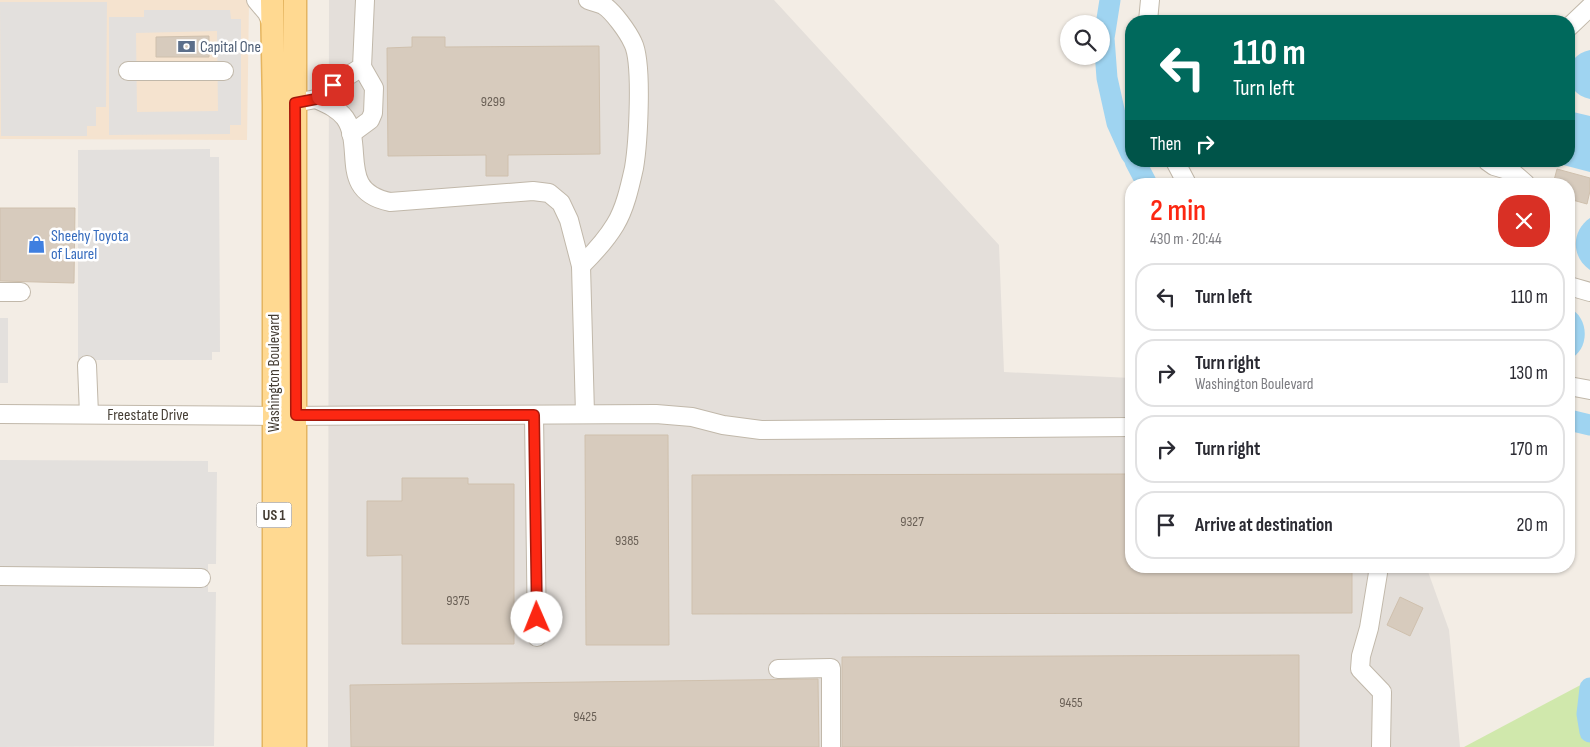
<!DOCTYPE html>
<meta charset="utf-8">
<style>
:root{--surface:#fff;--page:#f7f7f7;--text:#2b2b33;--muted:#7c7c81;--line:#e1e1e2;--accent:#fc2712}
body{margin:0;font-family:"Sofia Sans Condensed",sans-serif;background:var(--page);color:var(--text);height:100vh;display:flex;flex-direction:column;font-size:19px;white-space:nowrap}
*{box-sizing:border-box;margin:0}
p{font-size:16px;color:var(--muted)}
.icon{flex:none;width:28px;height:28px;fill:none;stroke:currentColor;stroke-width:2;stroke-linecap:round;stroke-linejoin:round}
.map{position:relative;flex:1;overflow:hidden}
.sheet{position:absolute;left:1125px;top:178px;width:450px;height:395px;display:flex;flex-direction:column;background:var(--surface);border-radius:20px;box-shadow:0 1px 4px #0004}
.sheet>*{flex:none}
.guide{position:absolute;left:1125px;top:15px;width:450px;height:152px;border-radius:20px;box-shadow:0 1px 4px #0004;background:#00695c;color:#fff;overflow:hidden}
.tools{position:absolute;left:1060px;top:15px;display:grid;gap:10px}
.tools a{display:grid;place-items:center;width:50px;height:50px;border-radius:50%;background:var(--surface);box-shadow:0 1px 4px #0004;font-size:25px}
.pin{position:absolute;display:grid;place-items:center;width:42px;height:42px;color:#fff;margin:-21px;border-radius:10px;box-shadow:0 2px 8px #0006}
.me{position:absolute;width:55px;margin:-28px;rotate:359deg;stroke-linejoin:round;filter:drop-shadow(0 0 4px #0008)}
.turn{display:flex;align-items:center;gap:18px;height:105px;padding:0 25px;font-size:22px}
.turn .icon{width:65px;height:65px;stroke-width:2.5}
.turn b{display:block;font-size:35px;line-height:42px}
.then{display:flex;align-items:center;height:48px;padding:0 25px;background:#0003;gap:10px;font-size:19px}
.round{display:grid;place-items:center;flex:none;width:52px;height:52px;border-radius:20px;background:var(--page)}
.overview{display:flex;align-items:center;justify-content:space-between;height:85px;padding:0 25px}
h1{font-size:30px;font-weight:600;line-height:38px;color:var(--accent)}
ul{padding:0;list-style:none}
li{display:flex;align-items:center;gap:15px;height:68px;margin:0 10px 8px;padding:0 15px;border:2px solid var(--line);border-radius:20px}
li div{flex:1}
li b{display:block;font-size:19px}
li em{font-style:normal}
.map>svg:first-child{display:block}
.commercial{fill:#f5e3cf}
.industrial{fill:#e4dfda}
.green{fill:#d0e8ac}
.parking{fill:#e3e0dd;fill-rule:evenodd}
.water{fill:#9fd4f1}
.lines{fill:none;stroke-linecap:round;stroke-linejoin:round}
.river{stroke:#9fd4f1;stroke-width:21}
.building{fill:#d7cbbd;stroke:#cfc0ad}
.minor-casing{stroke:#c1b8aa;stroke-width:20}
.major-casing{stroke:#e5b560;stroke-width:25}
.minor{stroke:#fff;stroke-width:18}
.major{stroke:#ffd991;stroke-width:22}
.route-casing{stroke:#a4190c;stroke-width:12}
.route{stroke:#fc2712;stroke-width:9}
.labels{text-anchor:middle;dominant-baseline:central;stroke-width:5;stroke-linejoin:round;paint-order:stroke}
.number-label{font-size:14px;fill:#6a6056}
.shield{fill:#fff;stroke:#7d7771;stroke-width:1}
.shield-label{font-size:15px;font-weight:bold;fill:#453d34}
.service-label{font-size:16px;fill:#4e5e75;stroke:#fff;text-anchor:start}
.shop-label{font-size:16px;fill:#366cbe;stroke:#fff;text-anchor:start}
.street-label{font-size:16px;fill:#453d34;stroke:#fff}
</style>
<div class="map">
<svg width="1590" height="747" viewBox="0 0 1590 747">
<rect width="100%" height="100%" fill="#f3ede5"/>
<path class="commercial" d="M 0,0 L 249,0 L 247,140 L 0,139 Z"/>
<path class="industrial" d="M 329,0 L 774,0 L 999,245 L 1004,372 L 1131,378 L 1131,566 L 1426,566 L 1449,630 L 1460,747 L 328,747 Z"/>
<path class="green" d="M 1590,680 L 1590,747 L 1464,747 Z"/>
<g class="parking">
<path d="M 0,2 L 107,2 L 106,107 L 96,107 L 96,126 L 87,126 L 87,136 L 1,136 Z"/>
<path d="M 144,10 L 230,10 L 231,19 L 241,19 L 241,125 L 230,125 L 230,134 L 109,135 L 109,17 L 144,17 ZM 217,31 L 218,111 L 137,112 L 136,33 Z"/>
<path d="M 210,149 L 210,157 L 219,157 L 220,352 L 212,352 L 212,360 L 78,360 L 78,150 Z"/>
<rect x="0" y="318" width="8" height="65"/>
<path d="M 0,460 L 208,461 L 208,472 L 217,472 L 216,564 L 208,564 L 208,592 L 216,592 L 214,746 L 0,747 Z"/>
</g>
<g class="water">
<path d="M 1590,50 L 1590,99 C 1561,93 1561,56 1590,50 Z"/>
<path d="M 1569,111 L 1590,116 L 1590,172 L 1548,161 L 1569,161 Z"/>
<path d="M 1590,218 L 1590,270 C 1571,257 1571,231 1590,218 Z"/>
<path d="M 1569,308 C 1590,317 1590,351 1569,359 Z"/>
</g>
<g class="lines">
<g class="river">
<path d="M 1110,0 L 1104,38 L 1107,78 L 1117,123 L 1131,154"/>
<path d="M 1135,161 L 1147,184"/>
<path d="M 1569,420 L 1590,425"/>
<path d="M 1590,688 L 1587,714 L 1590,732"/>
</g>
</g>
<g class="building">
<path d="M 209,36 L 209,57 L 156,57 L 156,37 Z"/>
<path d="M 412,37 L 445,37 L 445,47 L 599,46 L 600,154 L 508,155 L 508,176 L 486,176 L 486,155 L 388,156 L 387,48 L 412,47 Z"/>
<path d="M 1557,169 L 1590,178 L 1590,191 L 1587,204 L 1569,199 L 1569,184 L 1553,184 Z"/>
<path d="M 0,208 L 75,208 L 74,283 L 0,281 Z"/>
<path d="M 585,435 L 668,435 L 669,645 L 586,645 Z"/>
<path d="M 1131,474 L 1131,566 L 1352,566 L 1352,613 L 692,614 L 692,475 Z"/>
<path d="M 402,478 L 468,478 L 468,484 L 514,484 L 514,644 L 402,644 L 402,555 L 367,556 L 367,501 L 402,501 Z"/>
<path d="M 1400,597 L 1423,608 L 1410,636 L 1387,625 Z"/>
<path d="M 1299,655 L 1299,747 L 842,747 L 842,657 Z"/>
<path d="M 818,679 L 819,747 L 351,747 L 350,685 Z"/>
</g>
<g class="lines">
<defs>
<g id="minor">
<path d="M 256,0 L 267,13 L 272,24"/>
<path d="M 1148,21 L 1150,0"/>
<path d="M 1569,27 L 1590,7"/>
<path d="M 128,71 L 224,71"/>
<path d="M 316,99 C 327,104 337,108 345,118 C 365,147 337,191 390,202 L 533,191 L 549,193 L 561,203 L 569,220 L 581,266 L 585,414"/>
<path d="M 305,101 L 316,99 L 333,85 L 362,67 L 365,0"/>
<path d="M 351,134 L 370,120 L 373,113 L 374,88 L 362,67"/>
<path d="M 1175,161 L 1187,184"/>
<path d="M 1487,161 L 1494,166 L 1511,171 L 1526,184"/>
<path d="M 581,266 C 593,254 606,240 615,225 C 625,209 630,186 634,168 C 638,144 643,63 633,43 C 628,32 613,11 603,5 C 598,3 593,2 588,0"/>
<path d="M 1569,286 L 1590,292"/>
<path d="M 0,292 L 21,292"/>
<path d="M 87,365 L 89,414"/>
<path d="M 1569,386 L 1590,390"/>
<path d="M 0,414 L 274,416 L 656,414 L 692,417 L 723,425 L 761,430 L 1131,427"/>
<path d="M 534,415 L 537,637"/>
<path d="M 1376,566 L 1378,573 L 1369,628 L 1361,656 L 1360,669 L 1382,692 L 1381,747"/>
<path d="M 0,576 L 201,578"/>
<path d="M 778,669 L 831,668 L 831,747"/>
</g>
<g id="major">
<path d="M 272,0 L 274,105 L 274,747"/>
<path d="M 295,0 L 295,747"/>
</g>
</defs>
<use href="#minor" class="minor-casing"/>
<use href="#major" class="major-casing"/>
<use href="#minor" class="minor"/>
<use href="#major" class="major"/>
</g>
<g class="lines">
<defs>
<path id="route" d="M 333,85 L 316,99 L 295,103 L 296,415 L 534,415 L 537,618"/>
</defs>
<use href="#route" class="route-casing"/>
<use href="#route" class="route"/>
</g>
<defs>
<symbol id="bank-bare" viewBox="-9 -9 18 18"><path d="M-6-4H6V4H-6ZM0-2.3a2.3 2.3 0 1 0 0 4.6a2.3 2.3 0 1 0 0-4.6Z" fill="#5c6f8a" stroke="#fff" stroke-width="2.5" paint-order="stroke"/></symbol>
<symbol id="shop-bare" viewBox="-9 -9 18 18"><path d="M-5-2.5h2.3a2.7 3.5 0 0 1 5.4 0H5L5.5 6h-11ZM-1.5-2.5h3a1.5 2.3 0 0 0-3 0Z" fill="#3f7fe0" stroke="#fff" stroke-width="2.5" paint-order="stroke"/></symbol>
</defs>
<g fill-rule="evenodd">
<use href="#bank-bare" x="174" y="34" width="25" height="25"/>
<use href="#shop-bare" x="24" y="232" width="25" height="25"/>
</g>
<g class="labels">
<g class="number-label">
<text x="493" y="101">9299</text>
<text x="912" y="521">9327</text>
<text x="627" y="540">9385</text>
<text x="458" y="600">9375</text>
<text x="1071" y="702">9455</text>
<text x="585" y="716">9425</text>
</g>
<rect class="shield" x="256.5" y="502.5" width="35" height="25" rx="4"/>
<g class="shield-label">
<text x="274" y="515">US 1</text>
</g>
<g class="service-label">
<text x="200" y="47">Capital One</text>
</g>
<g class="shop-label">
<text x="51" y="236">Sheehy Toyota<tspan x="51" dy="18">of Laurel</tspan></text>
</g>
<g class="street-label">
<text transform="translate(274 373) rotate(-90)">Washington Boulevard</text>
<text x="148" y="415">Freestate Drive</text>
</g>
</g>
</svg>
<div class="tools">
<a><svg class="icon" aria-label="search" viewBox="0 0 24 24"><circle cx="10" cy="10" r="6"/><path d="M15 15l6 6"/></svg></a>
</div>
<div class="pin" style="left:333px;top:85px;background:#d93025"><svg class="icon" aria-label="arrive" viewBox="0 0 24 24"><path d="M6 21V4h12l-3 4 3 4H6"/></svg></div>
<svg class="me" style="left:537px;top:618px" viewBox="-20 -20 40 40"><circle r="19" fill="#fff"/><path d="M0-13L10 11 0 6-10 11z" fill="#fc2712"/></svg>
<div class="guide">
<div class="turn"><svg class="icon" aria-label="left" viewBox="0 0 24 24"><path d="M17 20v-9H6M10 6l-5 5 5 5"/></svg><div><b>110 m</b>Turn left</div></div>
<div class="then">Then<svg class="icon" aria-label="right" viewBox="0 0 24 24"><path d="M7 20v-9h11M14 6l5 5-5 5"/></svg></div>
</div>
<section class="sheet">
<div class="overview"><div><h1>2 min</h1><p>430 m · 20:44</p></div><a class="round" style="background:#d93025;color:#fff"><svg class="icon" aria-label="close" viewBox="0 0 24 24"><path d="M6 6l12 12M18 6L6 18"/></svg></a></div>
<ul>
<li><svg class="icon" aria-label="left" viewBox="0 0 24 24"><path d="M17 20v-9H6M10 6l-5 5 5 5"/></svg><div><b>Turn left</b></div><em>110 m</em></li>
<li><svg class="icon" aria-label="right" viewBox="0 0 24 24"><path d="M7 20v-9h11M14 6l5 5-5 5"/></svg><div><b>Turn right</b><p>Washington Boulevard</p></div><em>130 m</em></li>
<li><svg class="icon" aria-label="right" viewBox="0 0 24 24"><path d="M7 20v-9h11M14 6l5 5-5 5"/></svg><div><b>Turn right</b></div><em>170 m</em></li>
<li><svg class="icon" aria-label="arrive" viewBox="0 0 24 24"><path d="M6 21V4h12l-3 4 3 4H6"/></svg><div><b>Arrive at destination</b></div><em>20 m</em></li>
</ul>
</section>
</div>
